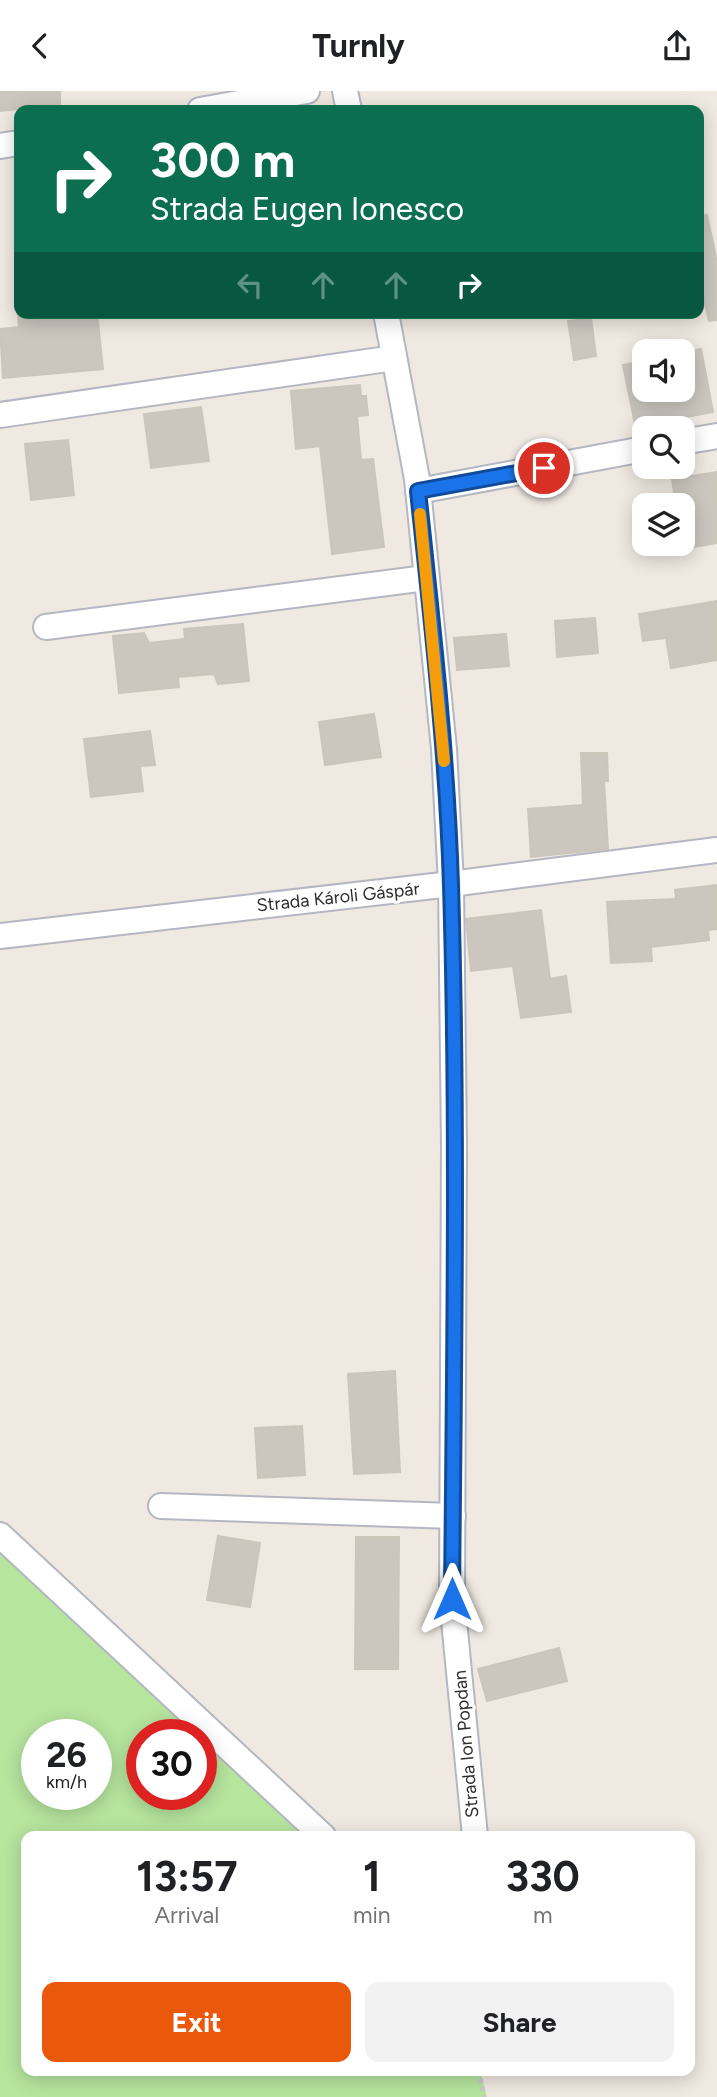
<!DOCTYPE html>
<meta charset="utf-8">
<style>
:root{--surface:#fff;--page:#f2f2f2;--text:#202124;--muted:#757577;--accent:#ea580c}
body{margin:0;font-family:Figtree,sans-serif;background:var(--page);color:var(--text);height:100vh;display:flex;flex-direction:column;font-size:26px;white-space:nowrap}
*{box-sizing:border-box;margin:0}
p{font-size:23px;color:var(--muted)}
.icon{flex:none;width:38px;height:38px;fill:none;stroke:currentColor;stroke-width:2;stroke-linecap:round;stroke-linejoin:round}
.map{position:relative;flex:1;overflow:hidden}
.side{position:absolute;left:21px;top:1740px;width:674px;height:245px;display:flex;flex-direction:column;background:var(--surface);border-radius:14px;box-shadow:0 4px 18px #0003}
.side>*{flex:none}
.top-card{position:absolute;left:14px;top:14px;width:690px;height:214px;border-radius:14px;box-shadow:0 4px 18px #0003;background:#0b6e4f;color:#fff;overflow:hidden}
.controls{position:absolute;left:632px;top:248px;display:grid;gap:14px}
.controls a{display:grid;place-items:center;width:63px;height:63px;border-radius:14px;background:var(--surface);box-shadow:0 4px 18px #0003;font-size:35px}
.speed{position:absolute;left:21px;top:1628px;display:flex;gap:14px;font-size:35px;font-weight:700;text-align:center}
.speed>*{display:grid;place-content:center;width:91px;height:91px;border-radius:50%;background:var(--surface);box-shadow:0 4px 18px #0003;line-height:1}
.speed small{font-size:18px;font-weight:400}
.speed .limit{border:10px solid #d22;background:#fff;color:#111}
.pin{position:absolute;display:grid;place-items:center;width:60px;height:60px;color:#fff;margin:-30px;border:4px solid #fff;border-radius:50%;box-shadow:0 2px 7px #0007}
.me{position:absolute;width:77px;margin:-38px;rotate:0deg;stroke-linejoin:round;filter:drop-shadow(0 0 5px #0008)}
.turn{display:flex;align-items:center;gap:24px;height:147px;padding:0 21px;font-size:32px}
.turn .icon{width:91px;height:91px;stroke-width:2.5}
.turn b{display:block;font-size:49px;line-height:60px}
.lanes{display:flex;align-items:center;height:66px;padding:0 21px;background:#0003;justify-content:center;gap:35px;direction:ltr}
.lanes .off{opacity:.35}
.eta{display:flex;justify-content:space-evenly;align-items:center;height:119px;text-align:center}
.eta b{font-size:42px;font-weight:700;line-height:49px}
.action{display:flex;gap:14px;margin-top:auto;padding:14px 21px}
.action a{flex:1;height:80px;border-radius:14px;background:var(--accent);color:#fff;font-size:28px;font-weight:700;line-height:80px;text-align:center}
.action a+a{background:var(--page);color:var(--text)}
header{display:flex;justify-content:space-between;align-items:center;height:91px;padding:0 21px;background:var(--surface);font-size:32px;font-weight:700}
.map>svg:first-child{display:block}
.green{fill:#b6e59e;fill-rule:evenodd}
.building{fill:#cbc7bf;stroke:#cbc5ba;stroke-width:2}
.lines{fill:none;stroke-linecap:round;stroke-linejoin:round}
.minor-casing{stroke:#b4b7c1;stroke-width:28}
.path{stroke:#c9c9c9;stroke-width:4.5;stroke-dasharray:5 3.5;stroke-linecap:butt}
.minor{stroke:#fff;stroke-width:24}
.route-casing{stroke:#114b97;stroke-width:18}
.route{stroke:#1a73e8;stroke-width:12}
.slow{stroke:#f59e0b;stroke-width:12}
.labels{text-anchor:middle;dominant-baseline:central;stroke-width:6;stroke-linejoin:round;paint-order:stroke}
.street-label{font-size:18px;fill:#2e2e2e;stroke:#fff}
</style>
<header><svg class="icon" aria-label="back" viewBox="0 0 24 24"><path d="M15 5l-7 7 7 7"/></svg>Turnly<svg class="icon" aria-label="share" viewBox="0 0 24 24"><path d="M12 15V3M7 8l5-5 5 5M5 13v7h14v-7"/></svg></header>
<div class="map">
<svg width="717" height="2006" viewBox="0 0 717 2006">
<rect width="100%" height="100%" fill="#efe9e1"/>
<path class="green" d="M 0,1455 L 334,1745 L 26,1745 L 26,1979 L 480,1979 L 487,2006 L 0,2006 ZM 37,1643 L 96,1643 L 96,1703 L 37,1703 ZM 142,1643 L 201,1643 L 201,1703 L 142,1703 Z"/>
<g class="building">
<path d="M 0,0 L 60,0 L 60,13 L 0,20 Z"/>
<path d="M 707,124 L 717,171 L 717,229 L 709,230 L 698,183 L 698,125 Z"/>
<path d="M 18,222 L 97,222 L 103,278 L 3,287 L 0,238 L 19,236 Z"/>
<path d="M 591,227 L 596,265 L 574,269 L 568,230 Z"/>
<path d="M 701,258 L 713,321 L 681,327 L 683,336 L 676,338 L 658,338 L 657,334 L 636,338 L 623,274 L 644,270 L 644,299 L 682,299 L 682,262 Z"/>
<path d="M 360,294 L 361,305 L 366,305 L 368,324 L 357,325 L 361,369 L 373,368 L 384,456 L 332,463 L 320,355 L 296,358 L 291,300 Z"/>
<path d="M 201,316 L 209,370 L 151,377 L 144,323 Z"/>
<path d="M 68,349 L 74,404 L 31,409 L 25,353 Z"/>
<path d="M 717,381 L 717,452 L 682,458 L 682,415 L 676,415 L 672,388 Z"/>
<path d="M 717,510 L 717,569 L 671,577 L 666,547 L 643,550 L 639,523 Z"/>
<path d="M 595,527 L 598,562 L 557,566 L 555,530 Z"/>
<path d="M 243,533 L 249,590 L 218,593 L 214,583 L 178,586 L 179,596 L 119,602 L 113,545 L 144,542 L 149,552 L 185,548 L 184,538 Z"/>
<path d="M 506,543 L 509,575 L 457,579 L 454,547 Z"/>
<path d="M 374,623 L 381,666 L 325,674 L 319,631 Z"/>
<path d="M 150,640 L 155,674 L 140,675 L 143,700 L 91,706 L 84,648 Z"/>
<path d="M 581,662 L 607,662 L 608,690 L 604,690 L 608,758 L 531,766 L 528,718 L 583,714 Z"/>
<path d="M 717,794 L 717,838 L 708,839 L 709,849 L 651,856 L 652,870 L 611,872 L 607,811 L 676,808 L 675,799 Z"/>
<path d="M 541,819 L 550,888 L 566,885 L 571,921 L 521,927 L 513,875 L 471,880 L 466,828 Z"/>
<path d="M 395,1280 L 400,1381 L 354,1383 L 348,1283 Z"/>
<path d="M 302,1335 L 305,1384 L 258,1387 L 255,1337 Z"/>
<path d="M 218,1445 L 260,1452 L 250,1516 L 207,1509 Z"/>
<path d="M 356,1446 L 399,1446 L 398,1578 L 355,1578 Z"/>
<path d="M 559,1557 L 567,1590 L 487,1610 L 478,1578 Z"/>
</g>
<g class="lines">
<defs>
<g id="minor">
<path d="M 345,0 L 349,19"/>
<path d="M 200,19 L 307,0"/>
<path d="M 0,55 L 19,52"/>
<path d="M 386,222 L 417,388 L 444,658 L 451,793 L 454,1055 L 452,1509 L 475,1745"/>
<path d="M 0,324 L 394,267"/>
<path d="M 682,351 L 717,345"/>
<path d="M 418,400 L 644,358"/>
<path d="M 46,536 L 426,487"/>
<path d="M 0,845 L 451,793 L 717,759"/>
<path d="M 161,1415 L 453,1425"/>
<path d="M 0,1444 L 323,1745"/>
</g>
</defs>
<use href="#minor" class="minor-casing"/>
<path class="path" d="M 479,1979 L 484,2006"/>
<use href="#minor" class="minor"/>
</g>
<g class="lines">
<defs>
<path id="route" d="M 452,1508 C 454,1271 458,1032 451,794 C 447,663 432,531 418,400 L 544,377"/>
</defs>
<use href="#route" class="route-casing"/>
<use href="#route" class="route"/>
<path class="slow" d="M 420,423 L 444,670"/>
</g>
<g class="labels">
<g class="street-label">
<text transform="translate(338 806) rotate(-6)">Strada Károli Gáspár</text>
<text transform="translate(466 1653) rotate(-95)">Strada Ion Popdan</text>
</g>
</g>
</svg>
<div class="controls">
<a><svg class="icon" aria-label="sound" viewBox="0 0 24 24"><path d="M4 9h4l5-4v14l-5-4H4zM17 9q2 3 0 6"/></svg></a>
<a><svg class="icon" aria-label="search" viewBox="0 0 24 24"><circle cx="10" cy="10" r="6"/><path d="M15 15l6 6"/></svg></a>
<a><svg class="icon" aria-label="layers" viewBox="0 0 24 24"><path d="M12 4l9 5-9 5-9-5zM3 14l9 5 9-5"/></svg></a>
</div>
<div class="speed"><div>26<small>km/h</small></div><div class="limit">30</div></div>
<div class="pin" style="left:544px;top:377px;background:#d93025"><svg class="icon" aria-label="arrive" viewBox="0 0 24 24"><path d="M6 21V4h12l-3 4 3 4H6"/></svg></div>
<svg class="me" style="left:452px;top:1508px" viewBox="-20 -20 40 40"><path d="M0-17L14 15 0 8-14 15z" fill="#1a73e8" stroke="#fff" stroke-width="4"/></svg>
<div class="top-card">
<div class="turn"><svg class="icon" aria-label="right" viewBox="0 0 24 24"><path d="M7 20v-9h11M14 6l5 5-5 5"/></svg><div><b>300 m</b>Strada Eugen Ionesco</div></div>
<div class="lanes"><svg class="icon off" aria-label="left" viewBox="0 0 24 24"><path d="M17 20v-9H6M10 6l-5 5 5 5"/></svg><svg class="icon off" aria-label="ahead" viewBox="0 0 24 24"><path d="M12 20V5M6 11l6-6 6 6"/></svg><svg class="icon off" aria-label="ahead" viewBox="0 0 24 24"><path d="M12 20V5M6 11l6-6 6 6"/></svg><svg class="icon" aria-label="right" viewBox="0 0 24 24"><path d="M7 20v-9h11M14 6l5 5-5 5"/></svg></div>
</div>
<section class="side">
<div class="eta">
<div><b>13:57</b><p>Arrival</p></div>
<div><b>1</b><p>min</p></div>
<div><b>330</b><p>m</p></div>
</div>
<div class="action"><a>Exit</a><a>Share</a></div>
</section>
</div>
